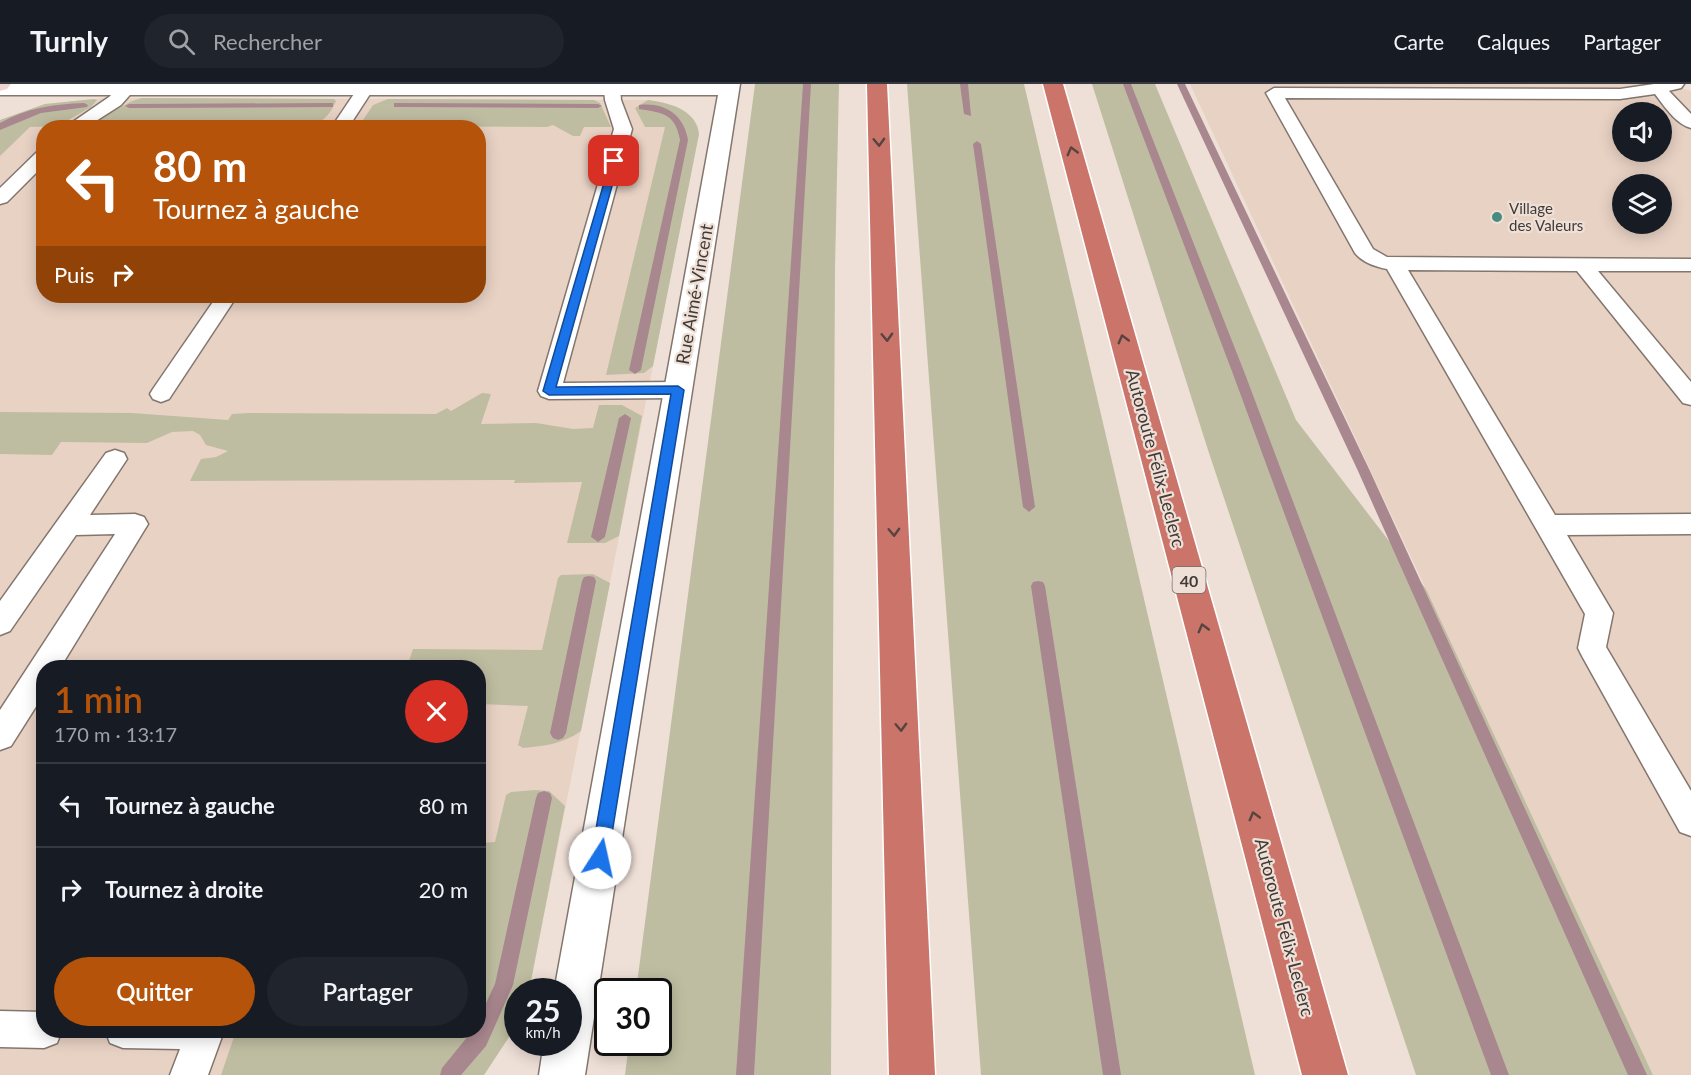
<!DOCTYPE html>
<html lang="fr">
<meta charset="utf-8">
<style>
:root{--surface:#171b24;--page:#20242c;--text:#f1f3f6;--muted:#9ea1a6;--line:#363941;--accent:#b45309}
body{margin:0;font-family:Lato,sans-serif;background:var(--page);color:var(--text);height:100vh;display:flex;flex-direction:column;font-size:22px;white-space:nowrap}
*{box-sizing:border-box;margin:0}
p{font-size:20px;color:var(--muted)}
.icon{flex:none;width:33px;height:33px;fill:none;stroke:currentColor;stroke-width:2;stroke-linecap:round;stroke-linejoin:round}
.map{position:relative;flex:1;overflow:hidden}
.side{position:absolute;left:36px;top:576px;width:450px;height:378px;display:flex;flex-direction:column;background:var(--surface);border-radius:24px;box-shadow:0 3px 15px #0003}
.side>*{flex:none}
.guide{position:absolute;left:36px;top:36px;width:450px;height:183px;border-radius:24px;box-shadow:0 3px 15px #0003;background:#b45309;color:#fff;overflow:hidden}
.fabs{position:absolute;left:1612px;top:18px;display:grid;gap:12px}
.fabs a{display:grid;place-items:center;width:60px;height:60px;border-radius:50%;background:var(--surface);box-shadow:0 3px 15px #0003;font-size:30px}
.speed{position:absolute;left:504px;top:894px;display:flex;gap:12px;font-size:30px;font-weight:700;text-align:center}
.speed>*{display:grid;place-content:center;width:78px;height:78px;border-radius:50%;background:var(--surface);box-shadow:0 3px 15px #0003;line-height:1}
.speed small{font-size:15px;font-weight:400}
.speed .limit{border:3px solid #111;border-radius:9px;background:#fff;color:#111}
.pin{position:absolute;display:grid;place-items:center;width:51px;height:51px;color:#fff;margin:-26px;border-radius:12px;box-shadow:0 3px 9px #0006}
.me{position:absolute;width:66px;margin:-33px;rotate:10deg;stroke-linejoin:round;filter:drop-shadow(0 0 4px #0008)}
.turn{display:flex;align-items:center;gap:21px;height:126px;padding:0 18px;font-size:27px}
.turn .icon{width:78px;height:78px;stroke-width:2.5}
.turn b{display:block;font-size:42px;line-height:51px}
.then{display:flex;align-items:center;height:57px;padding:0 18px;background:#0003;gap:12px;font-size:22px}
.round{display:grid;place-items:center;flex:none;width:63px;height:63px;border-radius:32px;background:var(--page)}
.overview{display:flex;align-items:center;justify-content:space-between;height:102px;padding:0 18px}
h1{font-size:36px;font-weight:600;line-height:45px;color:var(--accent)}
.button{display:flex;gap:12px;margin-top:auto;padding:12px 18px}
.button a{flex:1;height:69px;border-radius:36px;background:var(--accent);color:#fff;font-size:24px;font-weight:600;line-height:69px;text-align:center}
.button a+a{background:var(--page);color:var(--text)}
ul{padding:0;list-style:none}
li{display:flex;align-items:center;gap:18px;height:84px;padding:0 18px;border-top:2px solid var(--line)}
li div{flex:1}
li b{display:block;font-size:22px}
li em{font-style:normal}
header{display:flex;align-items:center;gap:36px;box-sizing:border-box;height:84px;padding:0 30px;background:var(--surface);border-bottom:2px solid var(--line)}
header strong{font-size:28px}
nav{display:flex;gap:33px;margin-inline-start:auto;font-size:21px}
.search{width:420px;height:54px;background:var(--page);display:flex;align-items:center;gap:15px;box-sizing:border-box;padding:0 21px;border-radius:33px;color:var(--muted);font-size:22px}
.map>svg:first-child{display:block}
.built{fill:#e8d2c4;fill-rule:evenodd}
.green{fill:#bfbda1}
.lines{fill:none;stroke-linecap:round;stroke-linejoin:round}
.stream{fill:#a9878f;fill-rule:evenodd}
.lane-casing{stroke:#83766e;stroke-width:3}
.street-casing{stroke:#83766e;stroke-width:3}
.secondary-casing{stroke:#83766e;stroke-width:3}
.highway-casing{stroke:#fff;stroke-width:3}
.lane{fill:#fff;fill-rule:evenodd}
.street{fill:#fff;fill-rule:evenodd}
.secondary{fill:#efd5d2;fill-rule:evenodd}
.highway{fill:#ca746a;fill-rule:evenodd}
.oneway{stroke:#564440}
.route{fill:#1a73e8;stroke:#114b97;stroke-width:1.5}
.poi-dot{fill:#488c81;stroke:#efe0d7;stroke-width:2}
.labels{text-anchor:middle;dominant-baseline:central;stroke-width:4.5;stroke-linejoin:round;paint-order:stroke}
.far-poi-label{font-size:15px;fill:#413b38;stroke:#efe0d7;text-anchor:start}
.shield{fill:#efe0d7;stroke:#756c68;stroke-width:1.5}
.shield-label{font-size:16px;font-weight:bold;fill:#413b38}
.street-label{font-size:18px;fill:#413b38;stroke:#efe0d7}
</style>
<header>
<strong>Turnly</strong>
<div class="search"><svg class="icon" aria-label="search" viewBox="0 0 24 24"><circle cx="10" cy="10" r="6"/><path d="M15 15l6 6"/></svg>Rechercher</div>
<nav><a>Carte</a><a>Calques</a><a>Partager</a></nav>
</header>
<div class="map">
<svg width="1691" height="991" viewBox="0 0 1691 991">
<rect width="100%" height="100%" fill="#efe0d7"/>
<g class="built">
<path d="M 1190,0 L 1669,0 L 1691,7 L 1691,991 L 1653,991 ZM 1623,28 L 1662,28 L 1662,68 L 1623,68 ZM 1623,100 L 1662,100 L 1662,140 L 1623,140 Z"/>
<path d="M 104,14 L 648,16 L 676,22 L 693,35 L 698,42 L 699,50 L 529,907 L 518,908 L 517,941 L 484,991 L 0,991 L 0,36 L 45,20 ZM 44,44 L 478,44 L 478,212 L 44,212 ZM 44,584 L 478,584 L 478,946 L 44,946 Z"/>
</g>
<g class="green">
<path d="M 755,0 L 839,0 L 835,185 L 831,991 L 625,991 L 629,959 L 658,958 L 658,908 L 636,907 Z"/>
<path d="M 907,0 L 1024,0 L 1255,991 L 981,991 Z"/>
<path d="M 1092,0 L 1155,0 L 1296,336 L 1426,505 L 1653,991 L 1416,991 L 1208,366 Z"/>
<path d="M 142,14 L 334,15 L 336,17 C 330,32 320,41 304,43 L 84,43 L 132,17 Z"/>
<path d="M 94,15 L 97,16 L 91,23 L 58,42 L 30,43 L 0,72 L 0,36 L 45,20 Z"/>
<path d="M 388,15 L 594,16 L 600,19 L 611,43 L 584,43 L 580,52 L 573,52 L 553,41 L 547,43 L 359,42 L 373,21 Z"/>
<path d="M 648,16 C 669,19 696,25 699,50 L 653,282 L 644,289 L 606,291 L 665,43 L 645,43 L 635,24 Z"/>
<path d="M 482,309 L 491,310 L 481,340 L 536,339 L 573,345 L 593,344 L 599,321 L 622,321 L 642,332 L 619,452 L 605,459 L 567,459 L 582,398 L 514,399 L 515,396 L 190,397 L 201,375 L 216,373 L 228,367 L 206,361 L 200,351 L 193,347 L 172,348 L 147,359 L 61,358 L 52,371 L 0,370 L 0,328 L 132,329 L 228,336 L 232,330 L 249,329 L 436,330 L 447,324 L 451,327 Z"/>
<path d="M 593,490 L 610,499 L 581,647 C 563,660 544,662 523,664 L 518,661 L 528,622 L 479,620 L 478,584 L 407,583 L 413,565 L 542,566 L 558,494 L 561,491 Z"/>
<path d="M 535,706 L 549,707 L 565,722 L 529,907 L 518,908 L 517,941 L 484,991 L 221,991 L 236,947 L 478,946 L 479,759 L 495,758 L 506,711 L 511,708 Z"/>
</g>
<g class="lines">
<g class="stream">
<path d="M 803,0 L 811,0 L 754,991 L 736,991 Z"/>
<path d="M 960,0 L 968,0 L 971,32 L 964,30 Z"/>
<path d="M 1123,0 L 1131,0 L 1245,290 L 1509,991 L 1491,991 L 1233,290 Z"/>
<path d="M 1177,0 L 1185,0 L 1370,387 L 1647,991 L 1628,991 L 1358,387 Z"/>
<path d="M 84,19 L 88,21 L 87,23 L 41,29 L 0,46 L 0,39 C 26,24 55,20 84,19 Z"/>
<path d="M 330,19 L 333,19 L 333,23 L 129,24 L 125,22 L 129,20 Z"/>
<path d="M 394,19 L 598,20 L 602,22 L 598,24 L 397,23 L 394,23 Z"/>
<path d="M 639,21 C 665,18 684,31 688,56 L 641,286 L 635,290 L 629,286 L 680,56 C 675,29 663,29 639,25 Z"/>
<path d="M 977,57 L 981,60 L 1035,423 L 1029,428 L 1023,423 L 973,60 Z"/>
<path d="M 625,330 L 631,334 L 605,453 L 598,458 L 591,453 L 619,334 Z"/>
<path d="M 589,492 L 594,493 L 596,497 L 566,649 L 563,654 L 558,656 L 553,654 L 550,649 L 582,497 L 584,493 Z"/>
<path d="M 1038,497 L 1043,498 L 1045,502 L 1121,991 L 1103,991 L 1031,502 L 1033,498 Z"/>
<path d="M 544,707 L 550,709 L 552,714 L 513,901 L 486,962 L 461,991 L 440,991 L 442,984 L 473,946 L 478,946 L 478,936 L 495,900 L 536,714 L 538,709 Z"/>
</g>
<defs>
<g id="lane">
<path d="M 612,0 L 620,5 L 621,16 L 632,45 L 563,299 L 678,298 L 686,301 L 689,306 L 686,311 L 678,314 L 549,315 L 541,312 L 538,307 L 614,45 L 605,16 L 604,5 L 606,2 Z"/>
<path d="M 1654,0 L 1671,0 L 1669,7 L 1691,30 L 1691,44 C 1676,40 1664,22 1655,10 L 1620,15 L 1285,14 L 1373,165 L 1387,173 L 1691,175 L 1691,187 L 1598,187 L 1691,298 L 1691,321 L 1683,319 L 1577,187 L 1408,186 L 1555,431 L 1691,430 L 1691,450 L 1567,451 L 1613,529 L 1606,563 L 1691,707 L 1691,752 L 1680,748 L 1582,572 L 1578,564 L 1585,530 L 1387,185 C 1376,183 1362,178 1355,169 L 1266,9 L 1274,4 L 1620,5 Z"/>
<path d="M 122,1 L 131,0 L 136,4 L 121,21 L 85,44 L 64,44 L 109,13 Z"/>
<path d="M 360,1 L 372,1 L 374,4 L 348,44 L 331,44 Z"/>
<path d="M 44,66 L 44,81 L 7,118 L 0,120 L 0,104 L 38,67 Z"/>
<path d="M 217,212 L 237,212 L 169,315 L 161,318 L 153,315 L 150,310 L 153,305 Z"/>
<path d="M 115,366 L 124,369 L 127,375 L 90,431 L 135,430 L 144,433 L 148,440 L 60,584 L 44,584 L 44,610 L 11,662 L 0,666 L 0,626 L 115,450 L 76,451 L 10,547 L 0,551 L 0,517 L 106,369 Z"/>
<path d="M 0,927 L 44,928 L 44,946 L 62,946 L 57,959 L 44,964 L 0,963 Z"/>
<path d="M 105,946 L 224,946 L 224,947 L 208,991 L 170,991 L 180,965 L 123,964 L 110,959 Z"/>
</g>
<g id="street">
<path d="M 0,0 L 740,0 L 585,991 L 539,991 L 544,958 L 568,958 L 568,908 L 554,908 L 718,11 L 0,11 Z"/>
<path d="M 1655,0 L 1684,0 L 1681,4 L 1664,8 L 1657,6 L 1654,2 Z"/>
</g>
<path id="secondary" d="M 0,0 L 11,0 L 7,5 L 0,7 Z"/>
<g id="highway">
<path d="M 867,0 L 887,0 L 935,991 L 889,991 Z"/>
<path d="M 1043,0 L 1063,0 L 1348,991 L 1302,991 Z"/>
</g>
</defs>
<use href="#lane" class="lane-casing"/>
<use href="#street" class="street-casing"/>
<use href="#secondary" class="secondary-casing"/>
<use href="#highway" class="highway-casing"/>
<use href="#lane" class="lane"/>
<use href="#street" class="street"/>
<use href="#secondary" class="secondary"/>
<use href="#highway" class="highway"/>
</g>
<defs><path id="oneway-chevron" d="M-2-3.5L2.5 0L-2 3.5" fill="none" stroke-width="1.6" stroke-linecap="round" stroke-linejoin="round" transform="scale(1.5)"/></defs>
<g class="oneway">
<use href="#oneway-chevron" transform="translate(879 58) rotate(88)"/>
<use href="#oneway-chevron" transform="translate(1072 67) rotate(-105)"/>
<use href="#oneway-chevron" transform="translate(887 253) rotate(88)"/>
<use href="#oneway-chevron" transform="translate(1123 255) rotate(-105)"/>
<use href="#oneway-chevron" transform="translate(894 448) rotate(88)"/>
<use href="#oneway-chevron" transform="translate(1203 544) rotate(-105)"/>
<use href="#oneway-chevron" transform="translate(901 643) rotate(88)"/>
<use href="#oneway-chevron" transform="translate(1254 732) rotate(-105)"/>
</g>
<path class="route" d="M 611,75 L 619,77 L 556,303 L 678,302 L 684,306 L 608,774 L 606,780 L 600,782 L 594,780 L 591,774 L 671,310 L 549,311 L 543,307 Z"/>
<circle class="poi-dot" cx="1497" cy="133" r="6"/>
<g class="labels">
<g class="far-poi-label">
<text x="1509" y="124">Village<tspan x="1509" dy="17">des Valeurs</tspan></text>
</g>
<rect class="shield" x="1172.5" y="483" width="33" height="26" rx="4.5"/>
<g class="shield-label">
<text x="1189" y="496">40</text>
</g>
<g class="street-label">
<text transform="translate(694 210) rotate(-80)">Rue Aimé-Vincent</text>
<text transform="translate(1156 374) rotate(75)">Autoroute Félix-Leclerc</text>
<text transform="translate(1285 843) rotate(75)">Autoroute Félix-Leclerc</text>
</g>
</g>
</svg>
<div class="fabs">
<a><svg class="icon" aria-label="sound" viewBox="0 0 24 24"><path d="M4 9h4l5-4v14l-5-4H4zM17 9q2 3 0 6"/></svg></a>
<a><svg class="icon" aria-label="layers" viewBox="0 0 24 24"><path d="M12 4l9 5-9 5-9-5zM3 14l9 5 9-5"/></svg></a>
</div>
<div class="speed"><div>25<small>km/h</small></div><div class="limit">30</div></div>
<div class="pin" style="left:614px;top:77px;background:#d93025"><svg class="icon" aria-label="arrive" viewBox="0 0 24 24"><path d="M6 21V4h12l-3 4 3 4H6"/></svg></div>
<svg class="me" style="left:600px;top:774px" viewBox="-20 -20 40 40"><circle r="19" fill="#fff"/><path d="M0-13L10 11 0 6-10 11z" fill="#1a73e8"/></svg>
<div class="guide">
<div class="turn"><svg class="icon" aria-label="left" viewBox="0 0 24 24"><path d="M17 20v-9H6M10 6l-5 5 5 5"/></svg><div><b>80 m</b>Tournez à gauche</div></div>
<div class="then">Puis<svg class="icon" aria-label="right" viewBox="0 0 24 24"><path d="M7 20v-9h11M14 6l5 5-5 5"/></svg></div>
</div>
<section class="side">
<div class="overview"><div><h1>1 min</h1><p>170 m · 13:17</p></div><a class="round" style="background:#d93025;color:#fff"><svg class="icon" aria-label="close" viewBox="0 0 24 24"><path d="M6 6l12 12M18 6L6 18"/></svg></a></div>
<ul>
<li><svg class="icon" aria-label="left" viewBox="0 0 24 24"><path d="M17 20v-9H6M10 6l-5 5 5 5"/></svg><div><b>Tournez à gauche</b></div><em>80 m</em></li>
<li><svg class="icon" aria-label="right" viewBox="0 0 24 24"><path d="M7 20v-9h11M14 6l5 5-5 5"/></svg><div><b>Tournez à droite</b></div><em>20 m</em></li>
</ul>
<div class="button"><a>Quitter</a><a>Partager</a></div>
</section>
</div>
